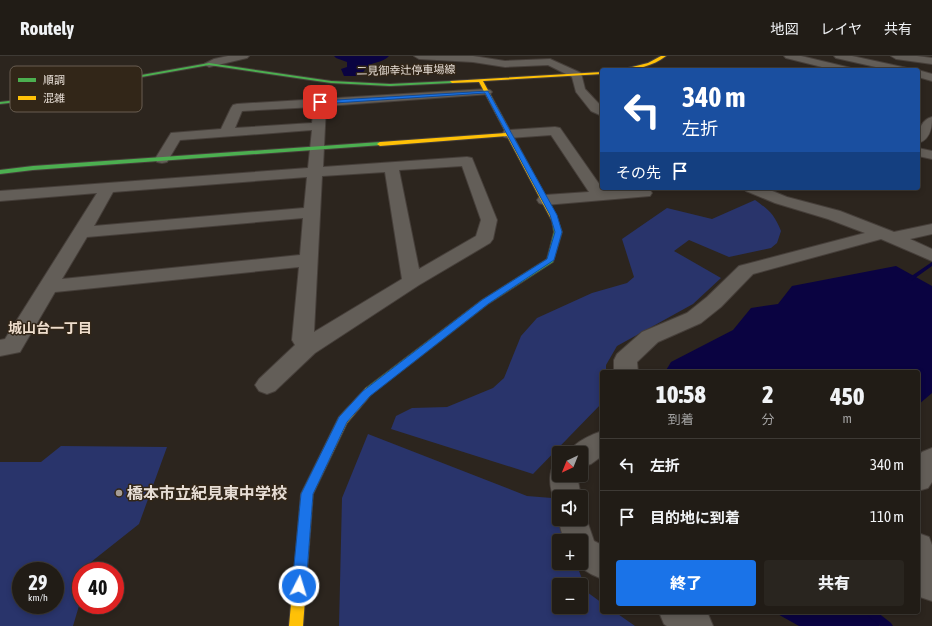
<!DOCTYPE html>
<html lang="ja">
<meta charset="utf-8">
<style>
:root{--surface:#211c16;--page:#29251f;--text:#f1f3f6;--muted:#a2a1a1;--line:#3e3a35;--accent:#1a73e8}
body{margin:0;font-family:"Asap Condensed","Noto Sans JP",sans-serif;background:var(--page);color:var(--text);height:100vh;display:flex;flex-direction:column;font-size:15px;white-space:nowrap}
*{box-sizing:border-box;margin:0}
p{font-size:13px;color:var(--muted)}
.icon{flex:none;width:22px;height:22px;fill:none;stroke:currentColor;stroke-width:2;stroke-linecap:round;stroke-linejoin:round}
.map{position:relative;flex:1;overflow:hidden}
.side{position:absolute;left:600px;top:314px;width:320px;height:244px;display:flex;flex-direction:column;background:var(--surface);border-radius:4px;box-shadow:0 2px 6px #0003,0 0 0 1px var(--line)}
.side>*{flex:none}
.hud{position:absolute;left:600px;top:12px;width:320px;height:122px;border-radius:4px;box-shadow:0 2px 6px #0003,0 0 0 1px var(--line);background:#1a4fa0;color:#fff;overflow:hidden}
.needle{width:26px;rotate:223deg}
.buttons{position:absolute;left:552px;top:390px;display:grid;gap:8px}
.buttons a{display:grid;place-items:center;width:36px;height:36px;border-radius:4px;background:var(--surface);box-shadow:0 2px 6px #0003,0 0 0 1px var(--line);font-size:20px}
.speed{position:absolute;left:12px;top:506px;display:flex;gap:8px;font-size:20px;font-weight:700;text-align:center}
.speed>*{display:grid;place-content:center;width:52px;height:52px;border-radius:50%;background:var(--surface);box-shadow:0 2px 6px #0003,0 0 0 1px var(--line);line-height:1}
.speed small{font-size:10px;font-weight:400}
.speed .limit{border:6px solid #d22;background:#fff;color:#111}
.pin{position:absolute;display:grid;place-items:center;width:34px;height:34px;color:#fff;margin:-17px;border-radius:8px;box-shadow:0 2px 6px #0006}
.me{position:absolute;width:44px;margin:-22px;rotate:5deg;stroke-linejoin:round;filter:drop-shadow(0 0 3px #0008)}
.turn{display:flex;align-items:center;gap:14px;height:84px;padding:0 16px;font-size:18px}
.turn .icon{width:52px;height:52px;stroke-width:2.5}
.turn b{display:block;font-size:28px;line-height:34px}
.then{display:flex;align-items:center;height:38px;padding:0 16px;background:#0003;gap:8px;font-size:15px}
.eta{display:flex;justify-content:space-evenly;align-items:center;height:68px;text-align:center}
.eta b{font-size:24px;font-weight:800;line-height:28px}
.button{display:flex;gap:8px;margin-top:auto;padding:8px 16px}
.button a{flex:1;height:46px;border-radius:4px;background:var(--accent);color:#fff;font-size:16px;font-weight:800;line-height:46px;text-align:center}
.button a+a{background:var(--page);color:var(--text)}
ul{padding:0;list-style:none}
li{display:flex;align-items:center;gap:12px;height:52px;padding:0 16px;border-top:1px solid var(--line)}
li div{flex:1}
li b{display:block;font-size:15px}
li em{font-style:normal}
header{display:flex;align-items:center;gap:24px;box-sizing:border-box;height:56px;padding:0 20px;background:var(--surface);border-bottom:1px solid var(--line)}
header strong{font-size:19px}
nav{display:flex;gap:22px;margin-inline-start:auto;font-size:14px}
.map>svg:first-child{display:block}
.green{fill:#29346b;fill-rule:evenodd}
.water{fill:#0a0341}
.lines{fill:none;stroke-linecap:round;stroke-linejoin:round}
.stream{fill:#0a0341;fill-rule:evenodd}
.street-casing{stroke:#463f3a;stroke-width:2}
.fast-casing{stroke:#463f3a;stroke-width:2}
.slow-casing{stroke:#463f3a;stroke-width:2}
.street{fill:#635e58;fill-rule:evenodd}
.fast{fill:#4caf50;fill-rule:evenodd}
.slow{fill:#ffc107;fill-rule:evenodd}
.route{fill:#1a73e8;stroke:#114b97}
.poi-dot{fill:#a59d95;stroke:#322618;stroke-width:1.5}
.labels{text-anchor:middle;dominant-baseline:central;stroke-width:3;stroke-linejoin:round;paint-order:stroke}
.far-street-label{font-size:11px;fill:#e6ddd5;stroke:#322618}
.neighbourhood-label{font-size:14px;font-weight:bold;fill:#edc;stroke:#322618}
.near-poi-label{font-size:16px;font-weight:bold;fill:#e6ddd5;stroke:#322618;text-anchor:start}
.key{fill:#322618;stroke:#685d51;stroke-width:1}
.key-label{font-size:11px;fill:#e6ddd5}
</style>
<header>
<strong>Routely</strong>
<nav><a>地図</a><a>レイヤ</a><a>共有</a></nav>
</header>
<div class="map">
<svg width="932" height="570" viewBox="0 0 932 570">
<rect width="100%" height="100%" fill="#2c251e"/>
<g class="green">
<path d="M 755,144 C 769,154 774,158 781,175 L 777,187 L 771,192 L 729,201 L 689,184 L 674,195 L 721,222 L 693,248 L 617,290 L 606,309 L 606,316 L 602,316 L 602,347 L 533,418 L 391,373 L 396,360 L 412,352 L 447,351 L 493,332 L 504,322 L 521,280 L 537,262 L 592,237 L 627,227 L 634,221 L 622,183 L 667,152 L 712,163 Z"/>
<path d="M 368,378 L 527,440 L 552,442 L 568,485 L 559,485 L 559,507 L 576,507 L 587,536 L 602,547 L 602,556 L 615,556 L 635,570 L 339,570 L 342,442 ZM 559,529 L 581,529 L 581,551 L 559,551 Z"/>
<path d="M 61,390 L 167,391 L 139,468 L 91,506 L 89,515 L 81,515 L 81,543 L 73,570 L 0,570 L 0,406 L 41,406 ZM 21,515 L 55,515 L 55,549 L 21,549 Z"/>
</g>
<g class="water">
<path d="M 334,0 L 389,0 C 379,10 370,2 361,20 L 344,20 L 341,13 L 347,11 L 347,6 L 336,2 Z"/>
<path d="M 896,210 L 932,230 L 932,337 L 918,349 L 918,316 L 665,316 L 671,306 L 733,274 L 751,252 L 778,248 L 792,230 Z"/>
<path d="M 774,556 L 881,556 L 879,570 L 799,570 Z"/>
</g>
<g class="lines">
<g class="stream">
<path d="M 932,206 L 932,210 L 911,225 L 907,225 L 906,224 L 907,223 Z"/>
<path d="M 865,556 L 877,556 L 891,567 L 893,570 L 880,570 L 867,559 Z"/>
</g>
<defs>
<g id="street">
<path d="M 228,0 L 249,0 L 247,2 L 209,11 L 204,8 L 214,3 Z"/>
<path d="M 414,0 L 473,0 L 505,5 L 550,3 L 581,17 L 585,33 L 602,51 L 602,60 L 591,55 L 576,36 L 572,21 L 548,9 L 505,11 L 473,6 L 419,3 Z"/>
<path d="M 784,0 L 801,0 L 851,12 L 852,14 L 834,14 L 786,2 Z"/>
<path d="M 834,0 L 852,0 L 907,12 L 908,14 L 889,14 L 836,2 Z"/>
<path d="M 891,0 L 917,0 L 932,2 L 932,8 L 896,3 Z"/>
<path d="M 917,14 L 918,14 L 932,18 L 932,25 L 918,21 Z"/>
<path d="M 486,33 L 490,34 L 492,36 L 490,38 L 326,50 L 323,111 L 467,101 L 472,102 L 497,164 L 493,183 L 490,187 L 419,229 L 315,297 L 275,335 L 267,338 L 259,335 L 255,329 L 259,323 L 295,289 L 292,284 L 299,211 L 55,236 L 20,296 L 0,300 L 0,284 L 5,283 L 97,137 L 0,145 L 0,135 L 308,112 L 312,74 L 180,84 L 167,106 L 162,107 L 157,106 L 155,103 L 171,77 L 221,73 L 231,52 L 233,49 L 237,48 ZM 314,51 L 312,67 L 235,72 L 242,55 ZM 462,110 L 481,164 L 476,180 L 419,213 L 399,114 ZM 385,116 L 402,223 L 314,276 L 322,120 ZM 307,121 L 304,152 L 94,170 L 113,136 ZM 303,162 L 300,199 L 62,223 L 87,181 Z"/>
<path d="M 932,61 C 932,72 930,84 918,87 C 918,77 920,64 932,61 Z"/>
<path d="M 555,71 L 560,72 L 604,135 L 644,132 L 650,134 L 652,137 L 650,140 L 545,149 L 539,147 L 537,144 L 539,141 L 545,139 L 589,136 L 551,79 L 509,82 L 504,81 L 502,78 L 504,75 L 509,74 Z"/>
<path d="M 918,92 L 932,95 L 932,103 L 918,100 Z"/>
<path d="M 743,132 L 765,132 L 787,141 L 840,155 L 894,176 L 932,168 L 932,178 L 910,183 L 932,193 L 932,205 L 881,183 L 753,218 L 721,251 L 701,267 L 658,286 L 637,306 L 638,316 L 614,316 L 614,304 L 617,298 L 642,276 L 687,257 L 707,241 L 739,210 L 865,177 L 828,163 L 775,147 L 746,135 Z"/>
<path d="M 602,375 L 602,400 L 591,408 L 581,411 L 581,397 L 569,397 C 574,386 591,379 602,375 Z"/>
<path d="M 932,392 L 932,426 L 928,432 L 918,435 L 918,401 L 922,396 Z"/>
<path d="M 559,408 L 559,419 L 577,419 L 581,441 L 559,441 L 559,451 L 557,450 C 551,437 547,423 553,410 Z"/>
<path d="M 581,452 L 583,453 L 594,485 L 602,489 L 602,523 L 591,518 L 573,507 L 581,507 L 581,485 L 564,485 L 558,463 L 559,461 L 559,463 L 581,463 Z"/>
<path d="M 918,477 L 929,481 L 932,489 L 932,545 L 920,541 L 918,534 Z"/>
<path d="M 659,556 L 705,556 L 708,558 L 713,570 L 667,570 L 664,568 Z"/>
</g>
<g id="fast">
<path d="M 209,7 L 331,25 L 390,28 L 452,25 L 454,26 L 452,27 L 390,30 L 331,27 L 209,9 L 136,22 L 43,43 L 0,48 L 0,46 L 43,41 L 136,20 Z"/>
<path d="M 380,86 L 382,87 L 382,89 L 33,114 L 0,118 L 0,114 L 33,110 Z"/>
<path d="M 555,163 L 558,165 L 562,176 L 553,206 L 488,248 L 372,338 L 366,338 L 364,335 L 366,332 L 482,244 L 547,203 L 554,176 L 552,165 Z"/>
</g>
<g id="slow">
<path d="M 661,0 L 666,0 C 653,10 636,14 620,14 L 648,7 Z"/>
<path d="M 602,16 L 602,18 L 483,25 L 556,159 L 558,165 L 557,166 L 553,166 L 552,165 L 507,80 L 380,90 L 377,88 L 380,86 L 506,77 L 479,26 L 452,27 L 450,25 Z"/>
<path d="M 369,331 L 372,332 L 374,335 L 347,367 L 313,438 L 303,570 L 289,570 L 301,438 L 339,361 L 366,332 Z"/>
</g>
</defs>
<use href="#street" class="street-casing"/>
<use href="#fast" class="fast-casing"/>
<use href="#slow" class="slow-casing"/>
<use href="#street" class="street"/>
<use href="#fast" class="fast"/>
<use href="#slow" class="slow"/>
</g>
<path class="route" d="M 488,35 L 557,159 L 562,176 L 554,204 L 488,248 L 370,340 L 347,366 L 313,438 L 306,530 L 304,535 L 299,537 L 294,535 L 292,530 L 301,438 L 339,361 L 363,335 L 482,244 L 547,203 L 555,176 L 550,159 L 485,37 L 320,48 L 318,46 L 320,45 Z"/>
<circle class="poi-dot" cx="119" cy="437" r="4"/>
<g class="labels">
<g class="far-street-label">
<text transform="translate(406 14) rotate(-1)">二見御幸辻停車場線</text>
</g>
<g class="neighbourhood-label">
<text x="50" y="272">城山台一丁目</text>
</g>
<g class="near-poi-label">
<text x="127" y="437">橋本市立紀見東中学校</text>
</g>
</g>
<rect x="10" y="10" width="132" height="46" rx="6" class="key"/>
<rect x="18" y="22" width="18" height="4" fill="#4caf50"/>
<rect x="18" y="40" width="18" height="4" fill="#ffc107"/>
<g class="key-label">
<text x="43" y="28">順調</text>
<text x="43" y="46">混雑</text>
</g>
</svg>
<div class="buttons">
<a><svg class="needle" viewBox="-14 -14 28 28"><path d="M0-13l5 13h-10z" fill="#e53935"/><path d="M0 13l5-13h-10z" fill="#a2a1a1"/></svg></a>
<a><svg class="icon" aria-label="sound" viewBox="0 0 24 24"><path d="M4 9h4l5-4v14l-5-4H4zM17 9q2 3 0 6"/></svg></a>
<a>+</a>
<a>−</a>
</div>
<div class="speed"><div>29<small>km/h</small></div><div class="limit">40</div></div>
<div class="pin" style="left:320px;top:46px;background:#d93025"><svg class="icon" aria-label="arrive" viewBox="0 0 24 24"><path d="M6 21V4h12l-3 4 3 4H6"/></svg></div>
<svg class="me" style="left:299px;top:530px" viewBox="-20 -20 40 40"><circle r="17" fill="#1a73e8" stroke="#fff" stroke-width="3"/><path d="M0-11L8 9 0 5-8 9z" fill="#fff"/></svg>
<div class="hud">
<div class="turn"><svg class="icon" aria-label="left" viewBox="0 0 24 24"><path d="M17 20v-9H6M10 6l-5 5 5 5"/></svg><div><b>340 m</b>左折</div></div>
<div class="then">その先<svg class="icon" aria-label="arrive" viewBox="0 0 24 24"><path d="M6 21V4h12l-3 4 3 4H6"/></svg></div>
</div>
<section class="side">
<div class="eta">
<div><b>10:58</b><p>到着</p></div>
<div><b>2</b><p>分</p></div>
<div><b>450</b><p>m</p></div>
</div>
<ul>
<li><svg class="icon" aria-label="left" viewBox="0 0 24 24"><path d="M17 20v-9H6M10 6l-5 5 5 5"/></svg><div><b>左折</b></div><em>340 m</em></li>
<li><svg class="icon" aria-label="arrive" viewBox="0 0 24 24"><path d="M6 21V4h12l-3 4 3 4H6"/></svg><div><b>目的地に到着</b></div><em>110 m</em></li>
</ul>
<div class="button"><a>終了</a><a>共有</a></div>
</section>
</div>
